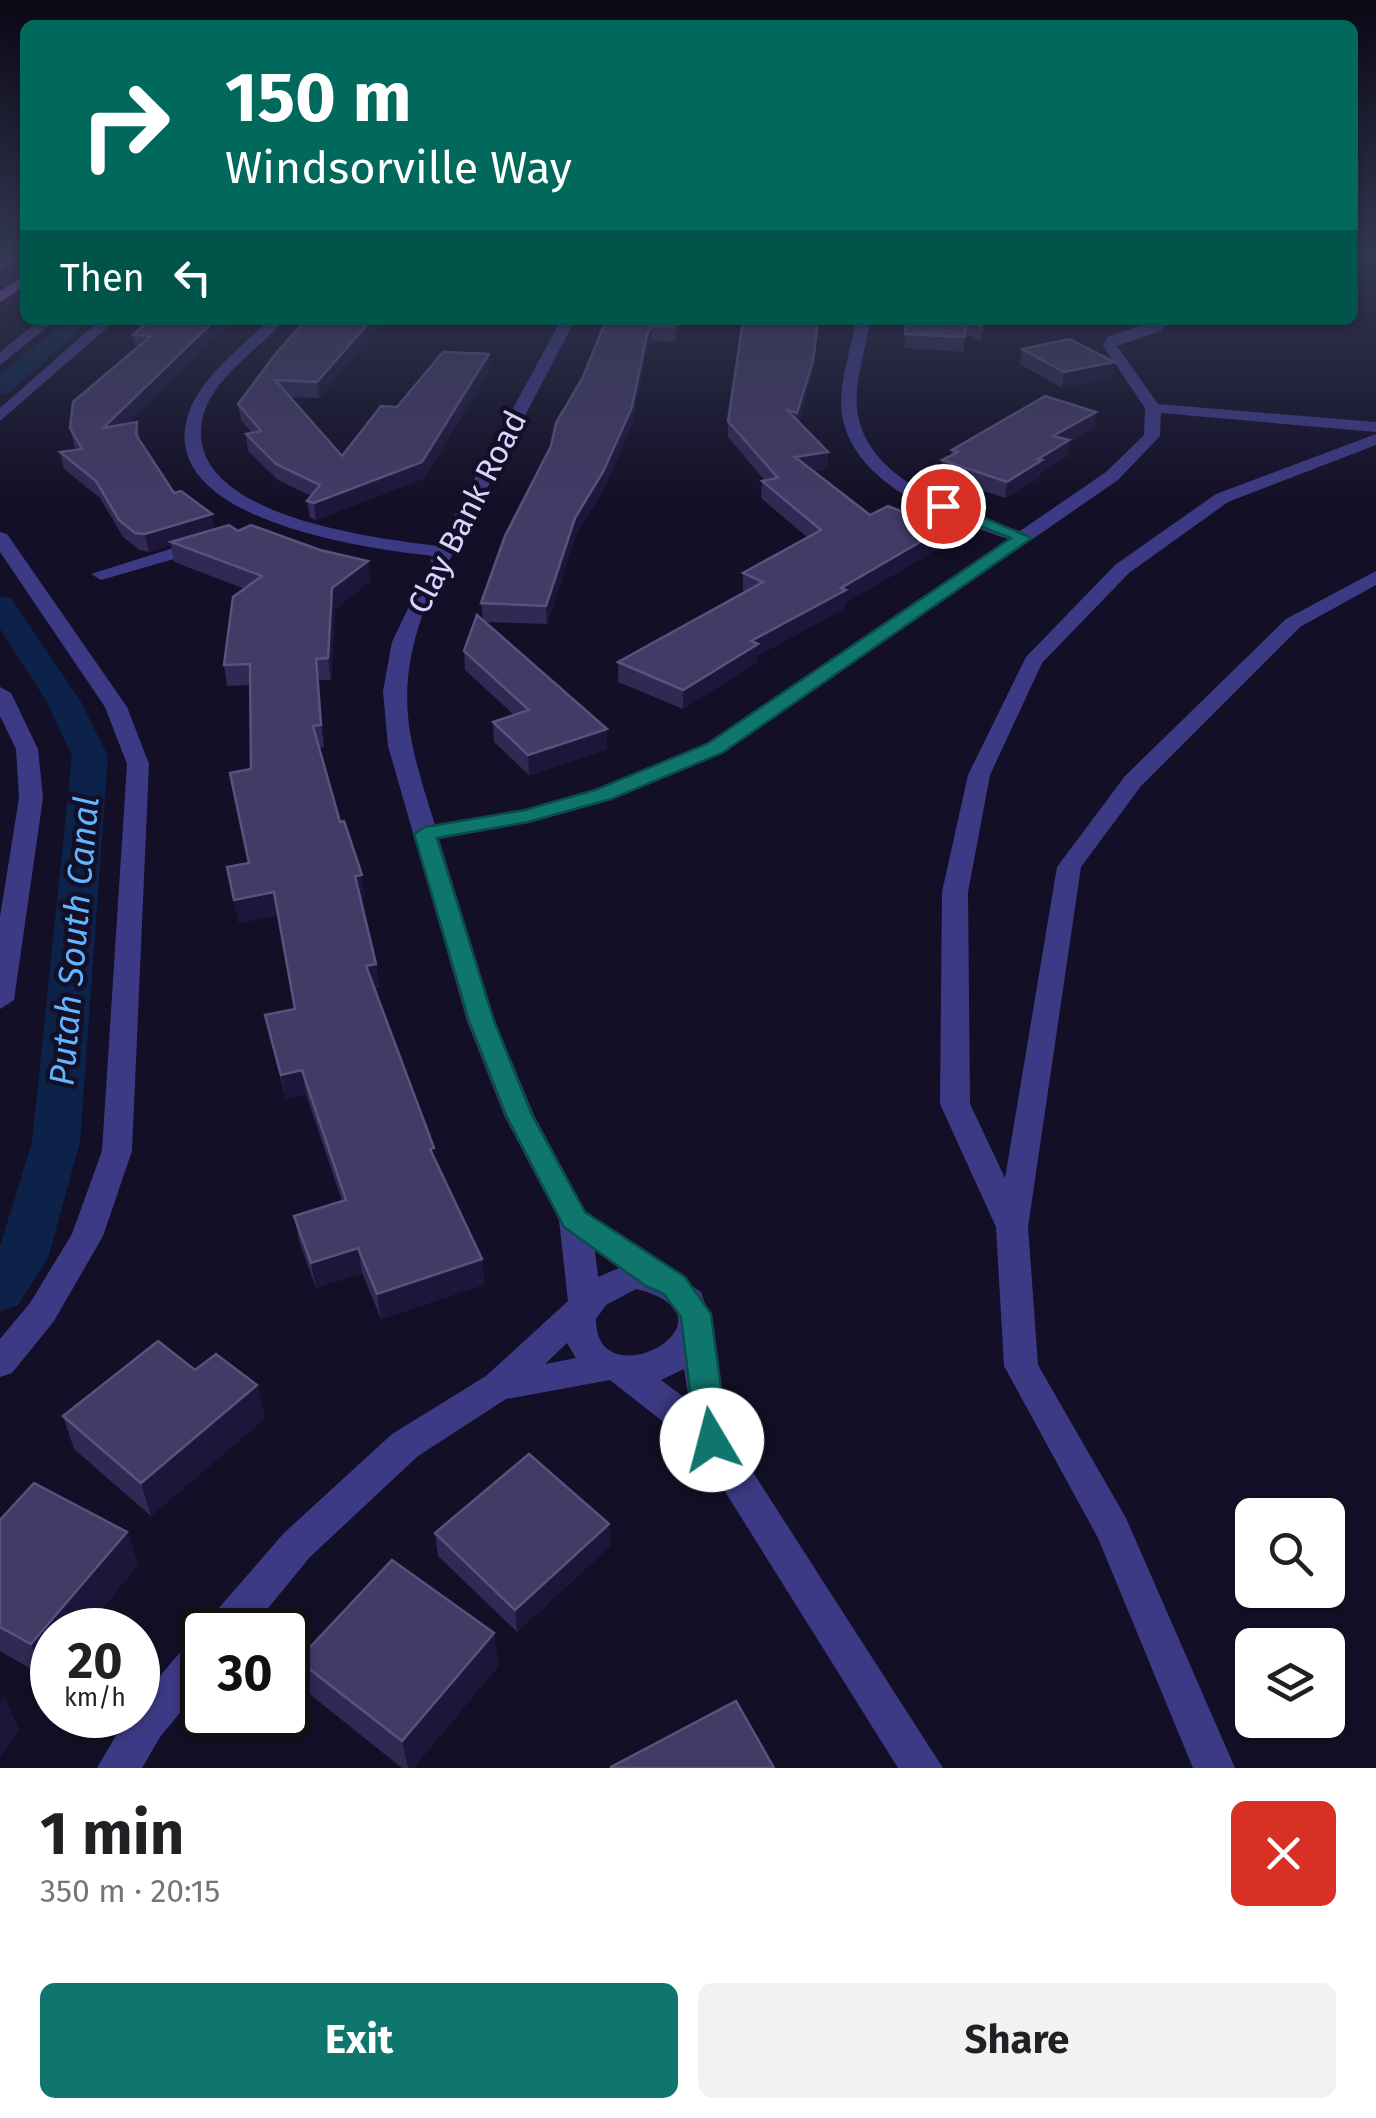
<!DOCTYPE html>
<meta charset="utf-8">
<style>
:root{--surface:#fff;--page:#f2f2f2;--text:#202124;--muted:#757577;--accent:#0f766e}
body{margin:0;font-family:"Fira Sans",sans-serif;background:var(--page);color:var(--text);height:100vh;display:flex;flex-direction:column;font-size:38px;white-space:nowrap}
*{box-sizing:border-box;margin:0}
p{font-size:32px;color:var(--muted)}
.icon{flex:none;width:55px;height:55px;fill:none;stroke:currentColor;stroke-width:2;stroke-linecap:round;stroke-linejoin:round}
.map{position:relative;height:1768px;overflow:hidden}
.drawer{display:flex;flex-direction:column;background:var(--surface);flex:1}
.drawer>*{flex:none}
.hud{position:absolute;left:20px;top:20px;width:1338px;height:305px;border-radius:15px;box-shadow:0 2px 8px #0004;background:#00695c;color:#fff;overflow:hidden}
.tools{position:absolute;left:1235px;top:1498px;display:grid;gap:20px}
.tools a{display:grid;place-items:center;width:110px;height:110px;border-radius:15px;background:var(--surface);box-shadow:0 2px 8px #0004;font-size:50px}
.speed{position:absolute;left:30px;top:1608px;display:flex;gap:20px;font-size:50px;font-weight:700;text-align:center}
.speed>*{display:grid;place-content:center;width:130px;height:130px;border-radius:50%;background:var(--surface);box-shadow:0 2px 8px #0004;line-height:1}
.speed small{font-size:25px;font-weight:400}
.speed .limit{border:5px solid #111;border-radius:15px;background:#fff;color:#111}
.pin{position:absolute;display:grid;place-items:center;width:85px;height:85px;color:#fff;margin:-42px;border:5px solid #fff;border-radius:50%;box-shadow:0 2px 10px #0007}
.me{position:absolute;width:110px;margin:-55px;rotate:352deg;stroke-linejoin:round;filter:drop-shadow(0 0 8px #0008)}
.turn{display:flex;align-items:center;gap:35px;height:210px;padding:0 40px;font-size:45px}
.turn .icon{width:130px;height:130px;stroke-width:2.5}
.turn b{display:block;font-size:70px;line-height:85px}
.then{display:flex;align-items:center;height:95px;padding:0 40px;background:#0003;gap:20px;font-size:38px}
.round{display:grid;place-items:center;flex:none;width:105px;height:105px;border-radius:15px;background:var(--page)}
.headline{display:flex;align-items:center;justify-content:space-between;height:170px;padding:0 40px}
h1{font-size:60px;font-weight:700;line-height:75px}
.primary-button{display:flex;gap:20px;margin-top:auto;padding:20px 40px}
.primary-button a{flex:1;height:115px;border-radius:15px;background:var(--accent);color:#fff;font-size:40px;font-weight:700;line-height:115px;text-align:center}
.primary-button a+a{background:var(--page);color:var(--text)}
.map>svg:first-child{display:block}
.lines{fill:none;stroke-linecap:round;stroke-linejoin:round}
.canal{fill:#0c2248;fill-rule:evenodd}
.minor{fill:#3d3a85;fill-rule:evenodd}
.major{fill:#c25bff;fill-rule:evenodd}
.wall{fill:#312854}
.shaded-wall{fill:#1d163a}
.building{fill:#433a66;stroke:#5a527e;stroke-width:2.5}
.route{fill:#0f766e;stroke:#0a4d48;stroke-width:2.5}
.labels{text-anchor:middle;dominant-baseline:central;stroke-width:9;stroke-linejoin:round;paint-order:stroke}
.street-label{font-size:32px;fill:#d9d4ff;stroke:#130f26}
.water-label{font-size:35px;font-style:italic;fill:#62b6ff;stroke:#130f26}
</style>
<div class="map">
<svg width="1376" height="1768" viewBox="0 0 1376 1768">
<rect width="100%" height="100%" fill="#130f26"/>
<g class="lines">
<g class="canal">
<path d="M 66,320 L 91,320 L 9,393 L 0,395 L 0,375 Z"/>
<path d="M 0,596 L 11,598 L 81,702 L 108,756 L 80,1142 L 48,1258 L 18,1305 L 0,1311 L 0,1246 L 32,1142 L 72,756 L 47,702 L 0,629 Z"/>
</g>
<g class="minor">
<path d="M 40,320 L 56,320 L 0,365 L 0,352 Z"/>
<path d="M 100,320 L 116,320 L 0,421 L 0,408 Z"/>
<path d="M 269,320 L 284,320 C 259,350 209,380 202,421 C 185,516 374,538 438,546 L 561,320 L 575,320 L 426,605 C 393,693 408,739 435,825 L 526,809 L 595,790 L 707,743 L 1008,539 C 949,519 859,489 843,420 C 836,389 851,351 856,320 L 870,320 C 866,351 851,389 859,420 C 875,485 965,512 1020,531 L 1106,472 L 1144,435 L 1145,408 L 1103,346 L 1107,337 L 1156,320 L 1171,320 L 1161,331 L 1117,346 L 1158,404 L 1376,422 L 1376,432 L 1161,413 L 1160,436 L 1118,480 L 723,753 L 611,800 L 528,823 L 439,839 L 495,1021 L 534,1115 L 586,1212 L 701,1292 L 711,1321 L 729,1435 L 943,1768 L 898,1768 L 699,1450 L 610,1380 L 506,1399 L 418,1456 L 310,1557 L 250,1630 L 205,1630 L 211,1617 L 284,1533 L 392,1434 L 486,1376 L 568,1301 L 559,1220 L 504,1115 L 467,1021 L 388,746 L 383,691 L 392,642 L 433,556 C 366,549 160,520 187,419 C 197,379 241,348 269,320 ZM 595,1251 L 619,1268 L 598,1277 ZM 636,1289 C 751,1318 595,1404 596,1319 L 606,1305 ZM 567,1343 L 576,1358 L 545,1364 ZM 684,1369 L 689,1401 L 661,1380 Z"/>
<path d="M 1376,434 L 1376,445 L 1228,502 L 1129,573 L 1042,663 L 990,775 L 968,892 L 970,1104 L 1005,1178 L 1057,867 L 1125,776 L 1286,619 L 1376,571 L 1376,585 L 1300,627 L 1141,786 L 1081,867 L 1028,1227 L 1038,1365 L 1126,1518 L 1235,1768 L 1193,1768 L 1098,1538 L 1004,1366 L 996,1227 L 940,1104 L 942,892 L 968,775 L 1026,657 L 1115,565 L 1216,494 Z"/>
<path d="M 0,532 L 7,534 L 127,707 L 149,764 L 132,1151 L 103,1236 L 54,1321 L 12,1373 L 0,1377 L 0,1339 L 30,1303 L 72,1234 L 102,1151 L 127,764 L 105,707 L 0,552 Z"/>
<path d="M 205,538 L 214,544 L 212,548 L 101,580 L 91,574 Z"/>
<path d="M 0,687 L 11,693 L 38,749 L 43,798 L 14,1000 L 0,1009 L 0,917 L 19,798 L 16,749 L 0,716 Z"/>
<path d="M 202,1637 L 202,1686 L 160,1737 L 142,1768 L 97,1768 L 128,1715 L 138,1715 L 138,1702 L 188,1643 Z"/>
</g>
<g class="major">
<path d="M 7,256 L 22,256 L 0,271 L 0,261 Z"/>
<path d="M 25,275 L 25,286 L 0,302 L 0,291 Z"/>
</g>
</g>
<g class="wall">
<path d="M 233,320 L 128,423 L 137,422 L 140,441 L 174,493 L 215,529 L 238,531 L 371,581 L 335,609 L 331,680 L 319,680 L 324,747 L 319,748 L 340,822 L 365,898 L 360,899 L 376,964 L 379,988 L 374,989 L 436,1161 L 482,1259 L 485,1284 L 381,1319 L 362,1273 L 316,1288 L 299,1241 L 294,1216 L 342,1201 L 306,1094 L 286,1099 L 270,1039 L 265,1015 L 295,1009 L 278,915 L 239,923 L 227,867 L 248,863 L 251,769 L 250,685 L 227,686 L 224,665 L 245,589 L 174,562 L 171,545 L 149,552 L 139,550 L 123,537 L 100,498 L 64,469 L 60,452 L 77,450 L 74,445 L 70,428 L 136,349 L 133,335 Z"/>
<path d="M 306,320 L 385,320 L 319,398 L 289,397 L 342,456 L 397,407 L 490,370 L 424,478 L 316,520 L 310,518 L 307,501 L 311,496 L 278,480 L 248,451 L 246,434 L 252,433 L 241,420 L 238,404 Z"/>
<path d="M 606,320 L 682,320 L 675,342 L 652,341 L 647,351 L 632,424 L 604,489 L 576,535 L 547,624 L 484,622 L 607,729 L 607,749 L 529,775 L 494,742 L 493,722 L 514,715 L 465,670 L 464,651 L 483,620 L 481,603 L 583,377 Z"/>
<path d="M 745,320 L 820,320 L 812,376 L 799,422 L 828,452 L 827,469 L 813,471 L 870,515 L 943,546 L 845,603 L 845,608 L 757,656 L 757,662 L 683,709 L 618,682 L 618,662 L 744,592 L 743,591 L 743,573 L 807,537 L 761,498 L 762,481 L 765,481 L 728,437 L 728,421 Z"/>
<path d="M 906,320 L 980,320 L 982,327 L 981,342 L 965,333 L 964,352 L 904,348 Z"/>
<path d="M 1022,349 L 1114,362 L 1112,378 L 1062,388 L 1020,364 Z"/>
<path d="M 1096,412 L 1094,428 L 1069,442 L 1067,456 L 1041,472 L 1040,477 L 1005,498 L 941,477 L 942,460 L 951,455 L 952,450 Z"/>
<path d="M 257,1385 L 265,1418 L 151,1516 L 74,1449 L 63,1416 Z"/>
<path d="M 0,1520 L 127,1532 L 138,1565 L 84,1630 L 52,1630 L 45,1677 L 0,1651 Z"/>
<path d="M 609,1524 L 610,1546 L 517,1632 L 438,1556 L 435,1533 Z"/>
<path d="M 494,1633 L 498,1666 L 413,1768 L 402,1768 L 307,1692 L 298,1660 Z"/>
</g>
<g class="shaded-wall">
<path d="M 215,320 L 233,320 L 107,444 L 103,428 Z"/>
<path d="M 371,320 L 385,320 L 319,398 L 317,382 Z"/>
<path d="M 677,320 L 682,320 L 675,342 L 675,327 Z"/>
<path d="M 818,320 L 820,320 L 812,376 L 797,429 L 797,413 Z"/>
<path d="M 652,326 L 652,341 L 647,351 L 632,424 L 604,489 L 576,535 L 547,624 L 546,606 L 575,518 Z"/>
<path d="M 489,354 L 490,370 L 424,478 L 316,520 L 314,503 Z"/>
<path d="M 1114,362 L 1112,378 L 1062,388 L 1064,372 Z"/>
<path d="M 1096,412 L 1094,428 L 1069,442 L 1067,456 L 1041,472 L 1040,477 L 1005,498 L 1007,482 L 1038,459 L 1053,436 Z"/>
<path d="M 828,452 L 827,469 L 794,473 L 795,457 Z"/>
<path d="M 212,514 L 215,531 L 171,542 L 171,545 L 149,552 L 145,534 Z"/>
<path d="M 944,528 L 943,546 L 845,603 L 845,608 L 757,656 L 757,662 L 683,709 L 683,690 L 751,641 Z"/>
<path d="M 368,561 L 371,581 L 335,609 L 331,680 L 328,658 L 332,588 Z"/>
<path d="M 316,659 L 319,680 L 324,747 L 321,725 Z"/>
<path d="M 607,729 L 607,749 L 529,775 L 528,755 Z"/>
<path d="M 362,875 L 365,898 L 358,899 L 355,876 Z"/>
<path d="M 274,892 L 278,915 L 239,923 L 234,900 Z"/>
<path d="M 376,964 L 379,988 L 369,990 L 366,966 Z"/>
<path d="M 302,1070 L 306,1094 L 286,1099 L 281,1075 Z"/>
<path d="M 358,1248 L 362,1273 L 316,1288 L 311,1263 Z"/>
<path d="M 482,1259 L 485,1284 L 381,1319 L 377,1294 Z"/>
<path d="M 257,1385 L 265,1418 L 151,1516 L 141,1483 Z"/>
<path d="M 609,1524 L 610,1546 L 517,1632 L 515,1610 Z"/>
<path d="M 127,1532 L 138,1565 L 84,1630 L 52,1630 L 52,1667 L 45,1677 L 31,1644 Z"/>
<path d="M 494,1633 L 498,1666 L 413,1768 L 408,1768 L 402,1741 Z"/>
<path d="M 4,1697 L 19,1729 L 0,1757 L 0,1703 Z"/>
</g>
<g class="building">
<path d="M 149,320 L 215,320 L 103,428 L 137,422 L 136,435 L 174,493 L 181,491 L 212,514 L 145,534 L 135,533 L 119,520 L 96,481 L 60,452 L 82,449 L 70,428 L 73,402 L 151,336 L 133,335 Z"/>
<path d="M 306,320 L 371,320 L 317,382 L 275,380 L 342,456 L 381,406 L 397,407 L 443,352 L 489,354 L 422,462 L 314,503 L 307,501 L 320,485 L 276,464 L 246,434 L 261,431 L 238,404 L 277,352 Z"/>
<path d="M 606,320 L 677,320 L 675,327 L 652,326 L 647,335 L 632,407 L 603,472 L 575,518 L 546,606 L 481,603 L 505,536 L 551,446 L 556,423 L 583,377 Z"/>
<path d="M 745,320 L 818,320 L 813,361 L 797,413 L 786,409 L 828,452 L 795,457 L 870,515 L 888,506 L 944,528 L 841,588 L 846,590 L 751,641 L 758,644 L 683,690 L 618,662 L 763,582 L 743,573 L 821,530 L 762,481 L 778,478 L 728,421 L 742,327 Z"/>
<path d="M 906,320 L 966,320 L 965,337 L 905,334 Z"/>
<path d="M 970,320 L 980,320 L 982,327 Z"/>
<path d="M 1070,339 L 1114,362 L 1064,372 L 1022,349 Z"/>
<path d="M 1045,396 L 1096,412 L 1053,436 L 1069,440 L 1038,459 L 1042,460 L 1007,482 L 942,460 L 958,452 L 952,450 Z"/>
<path d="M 229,525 L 238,531 L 251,525 L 320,550 L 368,561 L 332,588 L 328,658 L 316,659 L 321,725 L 313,726 L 340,822 L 344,821 L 362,875 L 355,876 L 376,964 L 366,966 L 434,1148 L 430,1149 L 482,1259 L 377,1294 L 358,1248 L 311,1263 L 294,1216 L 346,1200 L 302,1070 L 281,1075 L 265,1015 L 295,1009 L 274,892 L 234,900 L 227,867 L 249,863 L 230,773 L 251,769 L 250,664 L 224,665 L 233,597 L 262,576 L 171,542 Z"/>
<path d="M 477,615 L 607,729 L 528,755 L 493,722 L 529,710 L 464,651 Z"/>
<path d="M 158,1341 L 195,1370 L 216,1354 L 257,1385 L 141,1483 L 63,1416 Z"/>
<path d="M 529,1454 L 609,1524 L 515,1610 L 435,1533 Z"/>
<path d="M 34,1483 L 127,1532 L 31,1644 L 0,1627 L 0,1520 Z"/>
<path d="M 392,1560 L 494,1633 L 402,1741 L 298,1660 Z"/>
<path d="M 736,1701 L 774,1768 L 611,1768 L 611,1767 Z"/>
</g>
<linearGradient id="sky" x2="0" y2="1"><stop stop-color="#0a0815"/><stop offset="0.51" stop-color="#333752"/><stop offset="1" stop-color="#333752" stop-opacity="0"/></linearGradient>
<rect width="1376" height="504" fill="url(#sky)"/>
<path class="route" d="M 938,503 L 949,503 L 1032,538 L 722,753 L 611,799 L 528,822 L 437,838 L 494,1021 L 532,1115 L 585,1212 L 685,1277 L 711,1314 L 728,1440 L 724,1449 L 712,1453 L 701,1449 L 696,1440 L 681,1317 L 664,1294 L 646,1286 L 564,1227 L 506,1115 L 469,1021 L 414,834 L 425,827 L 525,810 L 595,790 L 707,744 L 1011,538 L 938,510 Z"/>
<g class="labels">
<g class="street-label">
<text transform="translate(467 512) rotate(-63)">Clay Bank Road</text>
</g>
<g class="water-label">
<text transform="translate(74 941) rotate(-85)">Putah South Canal</text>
</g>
</g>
</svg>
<div class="tools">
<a><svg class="icon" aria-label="search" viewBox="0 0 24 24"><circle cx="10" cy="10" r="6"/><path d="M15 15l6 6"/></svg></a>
<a><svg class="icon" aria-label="layers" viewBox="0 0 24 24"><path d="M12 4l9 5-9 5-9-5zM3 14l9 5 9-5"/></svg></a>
</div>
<div class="speed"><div>20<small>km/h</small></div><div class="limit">30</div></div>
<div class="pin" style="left:943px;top:506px;background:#d93025"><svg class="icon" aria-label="arrive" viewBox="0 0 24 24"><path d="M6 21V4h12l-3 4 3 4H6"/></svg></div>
<svg class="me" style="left:712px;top:1440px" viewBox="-20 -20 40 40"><circle r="19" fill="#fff"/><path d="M0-13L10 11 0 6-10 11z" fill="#0f766e"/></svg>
<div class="hud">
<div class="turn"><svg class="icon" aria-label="right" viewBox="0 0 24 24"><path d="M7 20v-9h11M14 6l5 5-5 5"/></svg><div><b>150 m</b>Windsorville Way</div></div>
<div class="then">Then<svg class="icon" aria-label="left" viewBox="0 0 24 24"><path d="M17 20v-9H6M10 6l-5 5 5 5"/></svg></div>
</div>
</div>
<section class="drawer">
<div class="headline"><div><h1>1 min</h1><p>350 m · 20:15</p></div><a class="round" style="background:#d93025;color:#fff"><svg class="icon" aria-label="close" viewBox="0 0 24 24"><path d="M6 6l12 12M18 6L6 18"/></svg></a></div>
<div class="primary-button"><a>Exit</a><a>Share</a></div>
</section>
